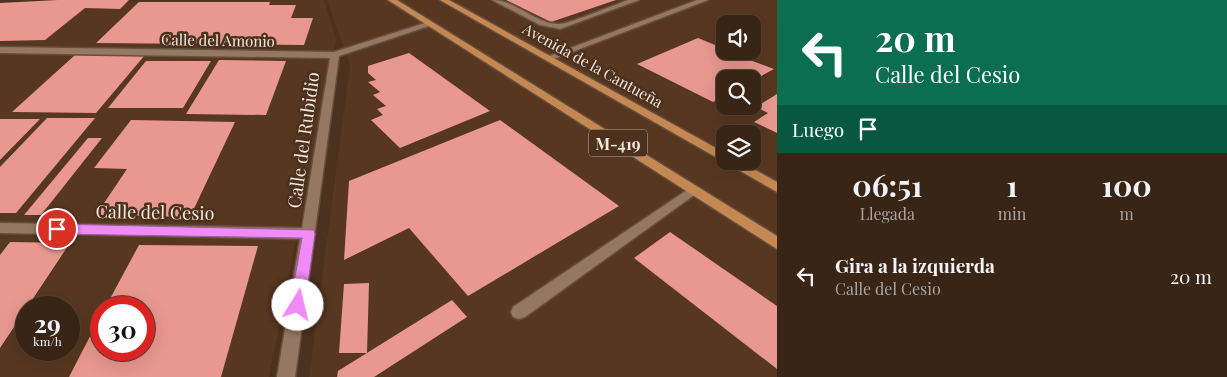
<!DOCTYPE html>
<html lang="es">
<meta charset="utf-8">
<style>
:root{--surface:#382516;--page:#3f2d1f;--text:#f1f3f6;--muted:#aba5a1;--line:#524235}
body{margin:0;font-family:"Playfair Display",serif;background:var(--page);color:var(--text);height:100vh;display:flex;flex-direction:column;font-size:19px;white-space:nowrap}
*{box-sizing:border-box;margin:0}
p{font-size:16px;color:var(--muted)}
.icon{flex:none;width:28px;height:28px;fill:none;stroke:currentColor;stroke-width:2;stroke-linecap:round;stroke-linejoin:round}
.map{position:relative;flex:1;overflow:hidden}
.sheet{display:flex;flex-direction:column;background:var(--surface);width:450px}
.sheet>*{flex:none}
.guide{background:#0b6e4f;color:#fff;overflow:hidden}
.fabs{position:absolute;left:716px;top:15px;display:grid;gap:10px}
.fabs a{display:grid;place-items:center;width:45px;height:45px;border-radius:10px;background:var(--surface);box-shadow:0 5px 20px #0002,0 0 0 1px var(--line);font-size:25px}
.speed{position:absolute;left:15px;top:296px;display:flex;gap:10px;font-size:25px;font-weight:700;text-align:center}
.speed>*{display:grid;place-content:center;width:65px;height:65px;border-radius:50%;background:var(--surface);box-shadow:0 5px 20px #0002,0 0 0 1px var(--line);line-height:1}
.speed small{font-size:12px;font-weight:400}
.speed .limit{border:8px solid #d22;background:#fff;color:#111}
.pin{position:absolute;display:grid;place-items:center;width:42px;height:42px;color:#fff;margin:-21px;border:2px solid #fff;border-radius:50%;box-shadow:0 1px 5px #0007}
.me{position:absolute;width:55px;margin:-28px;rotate:9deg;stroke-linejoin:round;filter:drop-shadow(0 0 4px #0008)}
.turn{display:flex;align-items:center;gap:18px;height:105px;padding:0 15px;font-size:22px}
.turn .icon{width:65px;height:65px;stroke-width:2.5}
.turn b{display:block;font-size:35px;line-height:42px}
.then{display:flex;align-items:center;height:48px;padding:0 15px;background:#0003;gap:10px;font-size:19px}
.eta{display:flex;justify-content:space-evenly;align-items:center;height:85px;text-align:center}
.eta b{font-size:30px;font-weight:700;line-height:35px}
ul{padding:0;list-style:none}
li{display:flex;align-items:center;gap:15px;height:75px;padding:0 15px}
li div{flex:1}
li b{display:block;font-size:19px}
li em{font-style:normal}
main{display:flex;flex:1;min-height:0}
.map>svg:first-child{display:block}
.built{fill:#583720;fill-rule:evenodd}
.building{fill:#e8988f}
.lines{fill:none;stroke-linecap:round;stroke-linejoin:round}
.minor-casing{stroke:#654e3d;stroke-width:3}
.major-casing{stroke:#654e3d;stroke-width:3}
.minor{fill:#967762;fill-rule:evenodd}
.major{fill:#c68853;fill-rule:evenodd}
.route{fill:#f08bf5;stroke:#9c5a9f}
.labels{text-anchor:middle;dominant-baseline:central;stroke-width:5;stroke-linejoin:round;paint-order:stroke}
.far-street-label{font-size:15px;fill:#f8e7db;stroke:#4b311e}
.shield{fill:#4b311e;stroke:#c4b0a2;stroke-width:1}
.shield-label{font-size:16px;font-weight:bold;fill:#f8e7db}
.street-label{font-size:18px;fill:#f8e7db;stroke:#4b311e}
</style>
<main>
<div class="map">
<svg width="777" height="377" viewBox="0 0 777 377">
<rect width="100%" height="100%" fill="#4b311e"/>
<g class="built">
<path d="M 324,0 L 336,40 L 269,377 L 0,377 L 0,2 ZM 26,308 L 69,308 L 69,350 L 26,350 ZM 101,308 L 144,308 L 144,350 L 101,350 Z"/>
<path d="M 327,0 L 777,0 L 777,377 L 309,377 L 350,65 ZM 725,24 L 752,24 L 752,51 L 725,51 ZM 725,79 L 752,79 L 752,106 L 725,106 ZM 725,134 L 752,134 L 752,161 L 725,161 Z"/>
</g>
<g class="building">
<path d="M 58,0 L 129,0 L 120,9 L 85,8 L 45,40 L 0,41 L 0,3 Z"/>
<path d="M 506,0 L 616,0 L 551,22 Z"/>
<path d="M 139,2 L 270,2 L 269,5 L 296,5 L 291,18 L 313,18 L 304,45 L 96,43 Z"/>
<path d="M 698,38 L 725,49 L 725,51 L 774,69 L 752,81 L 752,79 L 725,79 L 725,95 L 713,102 L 637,64 Z"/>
<path d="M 409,53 L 490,111 L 400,148 L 371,120 L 383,115 L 377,109 L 386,106 L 373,95 L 380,92 L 368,82 L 376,80 L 368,73 L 368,66 Z"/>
<path d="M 75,55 L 145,55 L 96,113 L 12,112 Z"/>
<path d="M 219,60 L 286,61 L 266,115 L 186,114 Z"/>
<path d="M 146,61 L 211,61 L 183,108 L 108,108 Z"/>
<path d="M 777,94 L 777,133 L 754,122 L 768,113 L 756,107 Z"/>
<path d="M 47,118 L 95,118 L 16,213 L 0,213 L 0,167 Z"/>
<path d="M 0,119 L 40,119 L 0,160 Z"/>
<path d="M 131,120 L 235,122 L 190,217 L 96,215 L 127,169 L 94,168 Z"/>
<path d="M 500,120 L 619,206 L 468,296 L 409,228 L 344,260 L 349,181 Z"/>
<path d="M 88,138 L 102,138 L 41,215 L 24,215 Z"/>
<path d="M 670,232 L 777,306 L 777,369 L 634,258 Z"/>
<path d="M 10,242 L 70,243 L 0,348 L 0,255 Z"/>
<path d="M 139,245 L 258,246 L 221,377 L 69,377 L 101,315 L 101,350 L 144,350 L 144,308 L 105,308 Z"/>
<path d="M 369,283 L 367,353 L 339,353 L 344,284 Z"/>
<path d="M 452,300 L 467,317 L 374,377 L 337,377 L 338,371 Z"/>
</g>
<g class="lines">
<defs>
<g id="minor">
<path d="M 492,0 C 516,0 534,23 558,24 C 567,25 616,4 628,0 L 639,0 L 560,29 L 540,25 Z"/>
<path d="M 697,0 L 708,0 L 551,60 L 544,58 Z"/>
<path d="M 428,22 L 435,24 L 339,56 L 295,377 L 277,377 L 300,239 L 0,233 L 0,223 L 302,228 L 330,58 L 0,53 L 0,47 L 334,52 Z"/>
<path d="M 693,186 L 697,187 L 699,190 L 697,193 L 525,317 L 519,319 L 513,317 L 511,312 L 513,307 Z"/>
</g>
<g id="major">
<path d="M 388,0 L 397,0 L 777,236 L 777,249 Z"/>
<path d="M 440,0 L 449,0 L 725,153 L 725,161 L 739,161 L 777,182 L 777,192 Z"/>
</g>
</defs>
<use href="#minor" class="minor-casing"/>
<use href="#major" class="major-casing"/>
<use href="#minor" class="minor"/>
<use href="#major" class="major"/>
</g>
<path class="route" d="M 57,224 L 314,230 L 315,234 L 305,305 L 303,310 L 298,312 L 292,310 L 290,305 L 302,238 L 57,234 L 51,229 Z"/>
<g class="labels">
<g class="far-street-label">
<text transform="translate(218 40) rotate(1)">Calle del Amonio</text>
<text transform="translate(593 65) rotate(29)">Avenida de la Cantueña</text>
</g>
<rect class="shield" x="589" y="129.5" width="58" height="27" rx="4"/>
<g class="shield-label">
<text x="618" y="143">M-419</text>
</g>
<g class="street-label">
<text transform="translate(303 140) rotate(-82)">Calle del Rubidio</text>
<text transform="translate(155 212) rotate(1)">Calle del Cesio</text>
</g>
</g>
</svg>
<div class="fabs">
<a><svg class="icon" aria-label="sound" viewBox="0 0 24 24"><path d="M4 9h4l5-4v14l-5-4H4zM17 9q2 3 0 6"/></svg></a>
<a><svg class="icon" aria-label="search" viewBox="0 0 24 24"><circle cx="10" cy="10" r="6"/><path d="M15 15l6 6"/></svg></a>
<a><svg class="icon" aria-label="layers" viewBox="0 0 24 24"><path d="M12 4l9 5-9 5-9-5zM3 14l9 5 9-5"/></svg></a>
</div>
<div class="speed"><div>29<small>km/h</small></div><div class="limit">30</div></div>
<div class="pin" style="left:57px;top:229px;background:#d93025"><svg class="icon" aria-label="arrive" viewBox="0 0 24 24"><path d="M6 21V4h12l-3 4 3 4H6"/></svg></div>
<svg class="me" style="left:298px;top:305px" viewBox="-20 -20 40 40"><circle r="19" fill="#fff"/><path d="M0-13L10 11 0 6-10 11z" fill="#f08bf5"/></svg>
</div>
<section class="sheet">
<div class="guide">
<div class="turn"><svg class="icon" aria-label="left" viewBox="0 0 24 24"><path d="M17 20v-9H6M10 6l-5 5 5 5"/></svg><div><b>20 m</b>Calle del Cesio</div></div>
<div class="then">Luego<svg class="icon" aria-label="arrive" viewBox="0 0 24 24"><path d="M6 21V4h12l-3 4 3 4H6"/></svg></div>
</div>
<div class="eta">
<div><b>06:51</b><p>Llegada</p></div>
<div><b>1</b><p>min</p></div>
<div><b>100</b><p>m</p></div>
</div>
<ul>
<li><svg class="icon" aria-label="left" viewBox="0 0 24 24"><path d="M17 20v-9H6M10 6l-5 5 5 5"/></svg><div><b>Gira a la izquierda</b><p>Calle del Cesio</p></div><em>20 m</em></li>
</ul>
</section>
</main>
